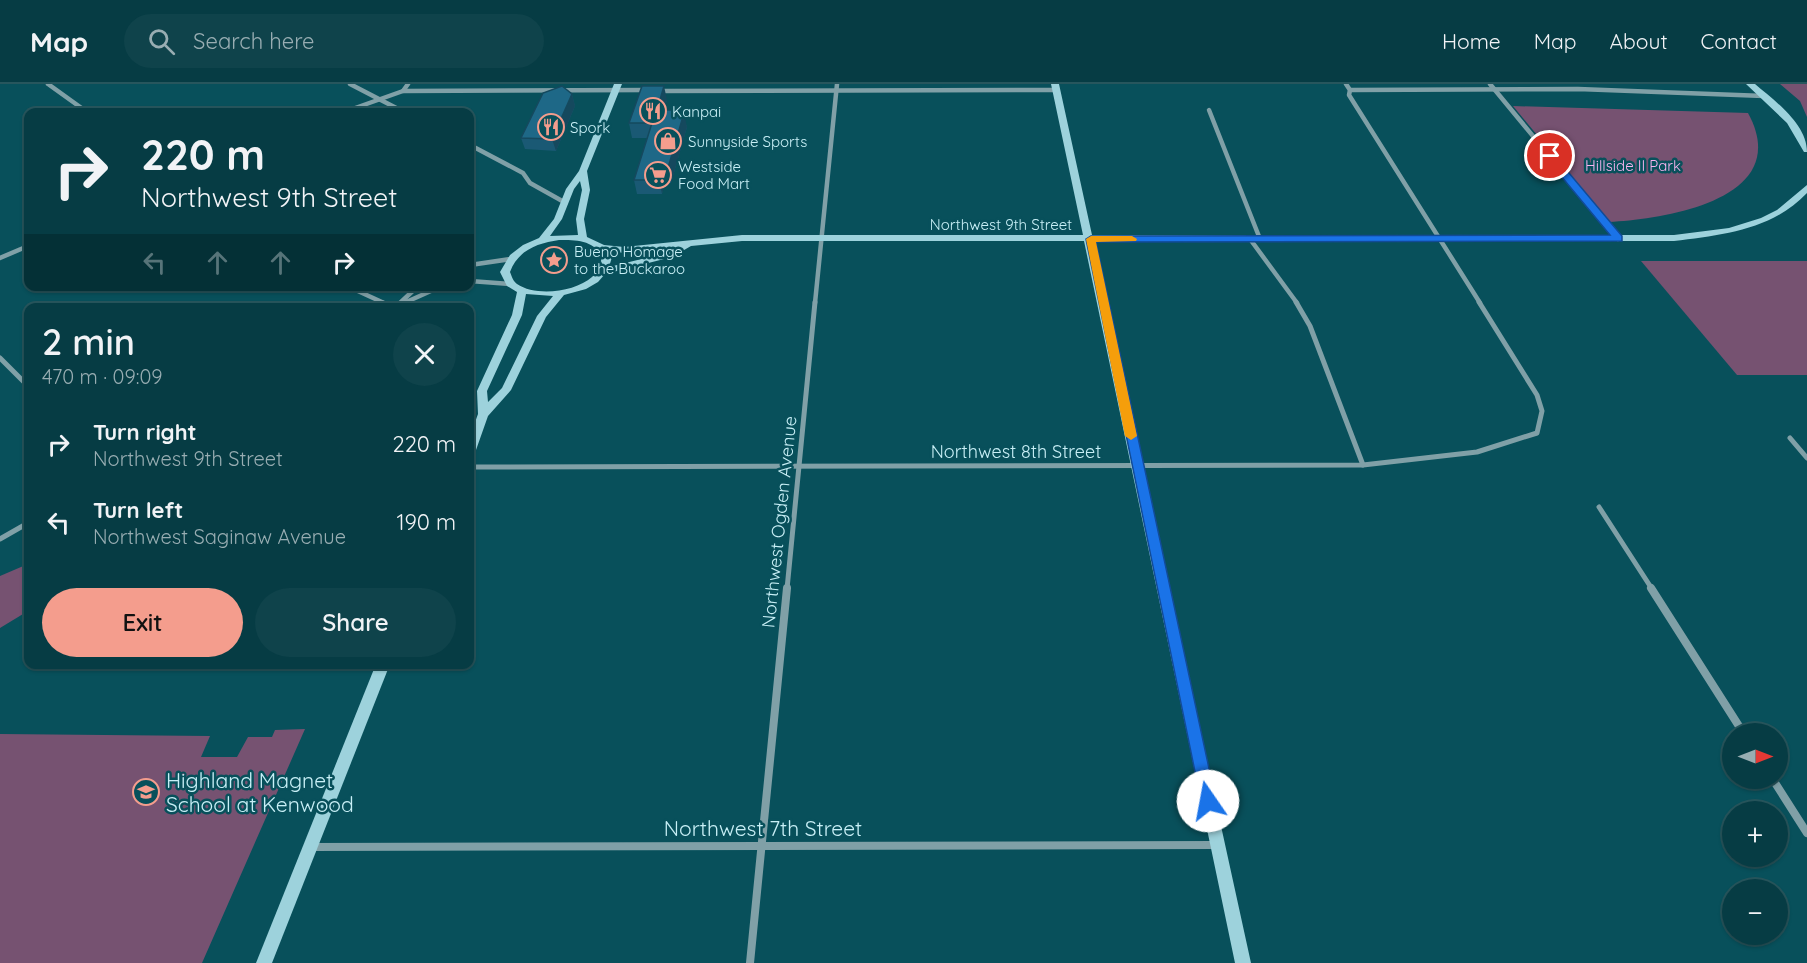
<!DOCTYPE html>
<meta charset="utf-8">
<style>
:root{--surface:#063c44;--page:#0f434b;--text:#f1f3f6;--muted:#98adb2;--line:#27565d;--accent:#f49d8d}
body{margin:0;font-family:Quicksand,sans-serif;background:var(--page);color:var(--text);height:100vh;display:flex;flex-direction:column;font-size:22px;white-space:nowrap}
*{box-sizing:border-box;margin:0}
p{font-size:20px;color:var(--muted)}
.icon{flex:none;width:33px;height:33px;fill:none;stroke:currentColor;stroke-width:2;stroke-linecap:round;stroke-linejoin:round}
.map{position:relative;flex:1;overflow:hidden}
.details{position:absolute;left:24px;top:219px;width:450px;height:366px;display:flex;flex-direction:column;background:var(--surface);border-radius:12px;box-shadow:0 2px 4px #0004,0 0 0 2px var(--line)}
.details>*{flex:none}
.banner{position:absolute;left:24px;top:24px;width:450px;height:183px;border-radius:12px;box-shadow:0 2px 4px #0004,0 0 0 2px var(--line);background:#063c44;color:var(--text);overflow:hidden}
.needle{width:39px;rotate:90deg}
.controls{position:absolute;left:1722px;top:639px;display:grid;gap:12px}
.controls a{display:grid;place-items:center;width:66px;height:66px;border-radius:50%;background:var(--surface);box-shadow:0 2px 4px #0004,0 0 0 2px var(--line);font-size:30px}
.pin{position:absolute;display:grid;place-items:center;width:51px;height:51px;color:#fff;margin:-26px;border:3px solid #fff;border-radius:50%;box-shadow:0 2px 6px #0007}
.me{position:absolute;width:66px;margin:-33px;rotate:348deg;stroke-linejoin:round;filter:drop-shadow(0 0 4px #0008)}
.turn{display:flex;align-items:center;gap:21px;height:126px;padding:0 18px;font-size:27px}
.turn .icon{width:78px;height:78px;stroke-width:2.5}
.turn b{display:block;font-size:42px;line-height:51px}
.lanes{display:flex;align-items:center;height:57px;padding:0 18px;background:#0003;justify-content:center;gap:30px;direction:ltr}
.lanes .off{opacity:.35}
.round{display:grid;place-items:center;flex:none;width:63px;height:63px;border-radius:32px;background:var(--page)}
.overview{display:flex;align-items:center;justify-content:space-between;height:102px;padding:0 18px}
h1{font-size:36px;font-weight:600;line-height:45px}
.button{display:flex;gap:12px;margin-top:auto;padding:12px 18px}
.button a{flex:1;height:69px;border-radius:36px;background:var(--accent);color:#111;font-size:24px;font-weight:600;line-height:69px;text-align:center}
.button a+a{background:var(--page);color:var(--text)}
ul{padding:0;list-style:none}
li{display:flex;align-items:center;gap:18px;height:78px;padding:0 18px}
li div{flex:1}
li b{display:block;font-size:22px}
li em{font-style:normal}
header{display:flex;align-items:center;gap:36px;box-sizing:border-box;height:84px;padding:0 30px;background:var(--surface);border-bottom:2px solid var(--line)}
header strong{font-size:28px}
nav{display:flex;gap:33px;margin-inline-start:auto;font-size:21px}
.search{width:420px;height:54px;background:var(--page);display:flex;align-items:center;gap:15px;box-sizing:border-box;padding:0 21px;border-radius:33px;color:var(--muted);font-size:22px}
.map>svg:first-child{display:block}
.green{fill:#765271}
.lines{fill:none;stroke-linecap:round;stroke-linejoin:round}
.street-far2{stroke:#80a0a7;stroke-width:4.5}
.street-far1{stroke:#80a0a7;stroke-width:5}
.street{stroke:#80a0a7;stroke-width:8}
.secondary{fill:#9dd2dc;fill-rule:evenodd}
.wall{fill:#1a5974}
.shaded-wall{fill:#15495e}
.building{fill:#1e6887;stroke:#15495e;stroke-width:1.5}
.route{fill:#1a73e8;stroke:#114b97;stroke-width:1.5}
.slow{fill:#f59e0b}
.labels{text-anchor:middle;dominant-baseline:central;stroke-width:5;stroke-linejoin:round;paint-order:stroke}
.far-poi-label{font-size:15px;fill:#c8eff6;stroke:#08505b;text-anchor:start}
.far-park-label{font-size:15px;fill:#f9b4f0;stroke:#08505b}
.far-street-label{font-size:15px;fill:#c8eff6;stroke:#08505b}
.street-label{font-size:18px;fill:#c8eff6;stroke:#08505b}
.near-poi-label{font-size:21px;fill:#c8eff6;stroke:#08505b;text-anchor:start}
.near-street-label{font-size:21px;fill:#c8eff6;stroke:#08505b}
</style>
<header>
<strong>Map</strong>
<div class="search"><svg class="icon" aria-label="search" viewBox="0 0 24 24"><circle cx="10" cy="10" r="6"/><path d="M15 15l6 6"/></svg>Search here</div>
<nav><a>Home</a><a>Map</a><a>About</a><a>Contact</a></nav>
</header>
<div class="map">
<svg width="1807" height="879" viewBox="0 0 1807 879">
<rect width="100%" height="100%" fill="#08505b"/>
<g class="green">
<path d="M 1780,0 L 1807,0 L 1807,33 L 1800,17 Z"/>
<path d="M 1513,22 L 1748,29 C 1795,115 1666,135 1609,138 Z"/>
<path d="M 1641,177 L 1807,177 L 1807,291 L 1737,291 Z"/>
<path d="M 28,480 L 28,527 L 0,544 L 0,492 Z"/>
<path d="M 305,645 L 202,879 L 0,879 L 0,650 L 210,652 L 201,673 L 237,673 L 248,653 L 272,653 L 275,646 Z"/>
</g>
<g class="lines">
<g class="street-far2">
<path d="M 48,0 L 87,28"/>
<path d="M 350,0 L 404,28"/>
<path d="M 1346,0 L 1350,6 L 1349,11 L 1480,219"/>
<path d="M 1490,0 L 1618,155"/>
<path d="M 1350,6 L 1578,5 L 1764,12"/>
<path d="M 403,7 L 649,6"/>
<path d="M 659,7 L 1057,6"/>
<path d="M 1209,26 L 1260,155"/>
<path d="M 344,28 L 403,7 L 408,0"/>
<path d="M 470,61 L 523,89 L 530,99 L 564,118"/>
<path d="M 1250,155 L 1297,219"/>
<path d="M 0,174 L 28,162"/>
<path d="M 470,181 L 511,175"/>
<path d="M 470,197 L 510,200"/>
<path d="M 347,202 L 384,219"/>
<path d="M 400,219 L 418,202"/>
<path d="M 404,219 L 442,202"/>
<path d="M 815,219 L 837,0"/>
</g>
<g class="street-far1">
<path d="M 379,218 L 396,223"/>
<path d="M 1296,218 L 1310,242 L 1363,381"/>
<path d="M 396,223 L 407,218"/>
<path d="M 0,274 L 28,302"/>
<path d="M 1790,354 L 1807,374"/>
<path d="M 470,383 L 1363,381 L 1477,368 L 1537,349 L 1542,327 L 1537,311 L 1479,218"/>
<path d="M 1599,423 L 1652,505"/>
<path d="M 0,455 L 28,439"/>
<path d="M 787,505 L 815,218"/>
</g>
<g class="street">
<path d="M 1651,504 L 1744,650"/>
<path d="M 1772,694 L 1807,749"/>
<path d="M 310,763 L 1217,761"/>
<path d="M 750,879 L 787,504"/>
</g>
<g class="secondary">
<path d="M 614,0 L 622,0 L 587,87 L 590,106 L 584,135 L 587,153 L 604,161 L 624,163 L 742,151 L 1083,151 L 1051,0 L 1059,0 L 1092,151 L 1674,151 L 1729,144 L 1761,134 L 1777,126 L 1807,101 L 1807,109 C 1772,146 1722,151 1674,157 L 1093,157 L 1251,879 L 1235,879 L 1084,157 L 742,157 L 691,162 L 672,173 L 605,190 L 598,198 L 586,205 L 564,211 L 546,233 L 511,306 L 488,332 L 476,366 L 474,369 L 470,370 L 470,352 L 478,330 L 477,307 L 512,231 L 517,208 L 507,202 L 500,188 L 510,171 L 523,161 L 539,154 L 554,135 L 566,105 L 579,87 ZM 580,97 L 582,106 L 576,135 L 578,151 L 550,152 L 562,135 L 574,105 ZM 559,156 C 576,156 594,156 602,173 C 600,181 598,188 592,193 C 575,208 536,213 517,200 C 513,197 512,193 510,188 C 518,166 538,159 559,156 ZM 676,163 L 666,169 L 609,183 L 612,173 L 609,167 L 624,169 ZM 526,210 L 553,212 L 537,232 L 502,304 L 488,318 L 487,307 L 522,231 Z"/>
<path d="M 1746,0 L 1755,0 C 1775,17 1807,40 1807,68 L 1804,68 L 1787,39 Z"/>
<path d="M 376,580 L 390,580 L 272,879 L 256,879 Z"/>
</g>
</g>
<g class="wall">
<path d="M 572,10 L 575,22 L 556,67 L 525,65 L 521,54 Z"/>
<path d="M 667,16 L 664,26 L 682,29 L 687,43 L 671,99 L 665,99 L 662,110 L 637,110 L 634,96 L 647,54 L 632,54 L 629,39 Z"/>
</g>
<g class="shaded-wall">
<path d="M 664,2 L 667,16 L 660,40 L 657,26 Z"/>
<path d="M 572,10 L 575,22 L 556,67 L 552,55 Z"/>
<path d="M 681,26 L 683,34 L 684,29 L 687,43 L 671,99 L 668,84 Z"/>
<path d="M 662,84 L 665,99 L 662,110 L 659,96 Z"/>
</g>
<g class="building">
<path d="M 562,2 L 572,10 L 552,55 L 521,54 L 543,9 Z"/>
<path d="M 642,2 L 664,2 L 657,26 L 681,26 L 680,29 L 684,29 L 668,84 L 662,84 L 659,96 L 634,96 L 652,39 L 629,39 Z"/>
</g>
<path class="route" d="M 1546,70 L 1553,70 L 1622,152 L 1622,157 L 1096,158 L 1216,717 L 1214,722 L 1208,725 L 1202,722 L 1086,155 L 1091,152 L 1610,151 L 1546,74 Z"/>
<path class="slow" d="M 1132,152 L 1137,155 L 1136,157 L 1096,158 L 1137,352 L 1131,356 L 1125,352 L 1086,155 L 1091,152 Z"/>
<defs>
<symbol id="restaurant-ring" viewBox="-11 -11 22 22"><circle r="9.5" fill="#08505b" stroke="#f49d8d" stroke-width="1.5"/><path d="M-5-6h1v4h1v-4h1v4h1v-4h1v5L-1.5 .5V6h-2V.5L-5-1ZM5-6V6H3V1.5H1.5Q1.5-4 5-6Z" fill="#f49d8d"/></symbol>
<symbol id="shop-ring" viewBox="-11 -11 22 22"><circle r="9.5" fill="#08505b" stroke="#f49d8d" stroke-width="1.5"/><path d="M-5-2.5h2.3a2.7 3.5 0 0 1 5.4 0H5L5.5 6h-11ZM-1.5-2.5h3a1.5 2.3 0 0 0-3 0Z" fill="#f49d8d"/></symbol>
<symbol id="supermarket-ring" viewBox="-11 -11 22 22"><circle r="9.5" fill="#08505b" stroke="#f49d8d" stroke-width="1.5"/><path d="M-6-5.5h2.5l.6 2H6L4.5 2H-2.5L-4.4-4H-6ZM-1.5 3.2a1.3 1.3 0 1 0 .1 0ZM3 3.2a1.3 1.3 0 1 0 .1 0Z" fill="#f49d8d"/></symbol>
<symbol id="sight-ring" viewBox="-11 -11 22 22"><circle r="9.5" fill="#08505b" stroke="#f49d8d" stroke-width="1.5"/><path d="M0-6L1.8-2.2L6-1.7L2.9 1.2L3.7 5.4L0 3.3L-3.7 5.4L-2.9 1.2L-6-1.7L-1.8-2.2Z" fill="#f49d8d"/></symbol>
<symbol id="school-ring" viewBox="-11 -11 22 22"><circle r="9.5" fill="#08505b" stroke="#f49d8d" stroke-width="1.5"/><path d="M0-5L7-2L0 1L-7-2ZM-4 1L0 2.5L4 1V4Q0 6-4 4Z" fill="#f49d8d"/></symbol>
</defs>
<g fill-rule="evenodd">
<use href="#restaurant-ring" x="638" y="12" width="30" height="30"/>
<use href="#restaurant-ring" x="536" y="28" width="30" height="30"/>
<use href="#shop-ring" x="653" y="42" width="30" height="30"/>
<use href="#supermarket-ring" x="643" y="76" width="30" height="30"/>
<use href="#sight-ring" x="539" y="161" width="30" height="30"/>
<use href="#school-ring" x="131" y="693" width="30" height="30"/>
</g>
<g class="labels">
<g class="far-poi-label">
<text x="672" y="27">Kanpai</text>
<text x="570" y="43">Spork</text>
<text x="688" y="57">Sunnyside Sports</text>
<text x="678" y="82">Westside<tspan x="678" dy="17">Food Mart</tspan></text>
<text x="574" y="167">Bueno Homage<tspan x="574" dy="17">to the Buckaroo</tspan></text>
</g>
<g class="far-park-label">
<text x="1633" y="81">Hillside II Park</text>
</g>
<g class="far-street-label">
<text x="1001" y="140">Northwest 9th Street</text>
</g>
<g class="street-label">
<text x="1016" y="367">Northwest 8th Street</text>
<text transform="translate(779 438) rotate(-84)">Northwest Ogden Avenue</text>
</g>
<g class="near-poi-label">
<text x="166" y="696">Highland Magnet<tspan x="166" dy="24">School at Kenwood</tspan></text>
</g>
<g class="near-street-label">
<text x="763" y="744">Northwest 7th Street</text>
</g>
</g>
</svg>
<div class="controls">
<a><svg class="needle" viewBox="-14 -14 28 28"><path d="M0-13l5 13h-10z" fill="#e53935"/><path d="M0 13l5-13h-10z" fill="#98adb2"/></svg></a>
<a>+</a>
<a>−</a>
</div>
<div class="pin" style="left:1550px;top:72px;background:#d93025"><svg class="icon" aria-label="arrive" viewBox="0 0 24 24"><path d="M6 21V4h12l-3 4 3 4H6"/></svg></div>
<svg class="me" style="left:1208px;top:717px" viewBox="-20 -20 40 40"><circle r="19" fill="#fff"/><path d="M0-13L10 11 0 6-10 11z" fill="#1a73e8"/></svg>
<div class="banner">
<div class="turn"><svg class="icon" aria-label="right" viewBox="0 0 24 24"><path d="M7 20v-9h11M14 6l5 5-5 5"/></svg><div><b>220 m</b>Northwest 9th Street</div></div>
<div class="lanes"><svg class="icon off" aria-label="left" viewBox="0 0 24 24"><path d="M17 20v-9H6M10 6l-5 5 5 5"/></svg><svg class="icon off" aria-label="ahead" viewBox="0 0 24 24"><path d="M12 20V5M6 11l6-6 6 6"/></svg><svg class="icon off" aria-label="ahead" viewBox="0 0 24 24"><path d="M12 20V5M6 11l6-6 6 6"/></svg><svg class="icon" aria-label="right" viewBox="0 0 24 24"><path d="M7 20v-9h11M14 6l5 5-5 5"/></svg></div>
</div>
<section class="details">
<div class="overview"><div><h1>2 min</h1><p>470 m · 09:09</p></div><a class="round"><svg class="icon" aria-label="close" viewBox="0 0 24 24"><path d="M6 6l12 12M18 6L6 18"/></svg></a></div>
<ul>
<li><svg class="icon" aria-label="right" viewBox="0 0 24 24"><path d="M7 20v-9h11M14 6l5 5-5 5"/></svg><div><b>Turn right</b><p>Northwest 9th Street</p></div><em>220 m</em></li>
<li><svg class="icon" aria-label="left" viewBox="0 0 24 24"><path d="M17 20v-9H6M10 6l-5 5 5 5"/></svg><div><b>Turn left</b><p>Northwest Saginaw Avenue</p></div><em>190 m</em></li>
</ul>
<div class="button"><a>Exit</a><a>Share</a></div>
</section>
</div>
